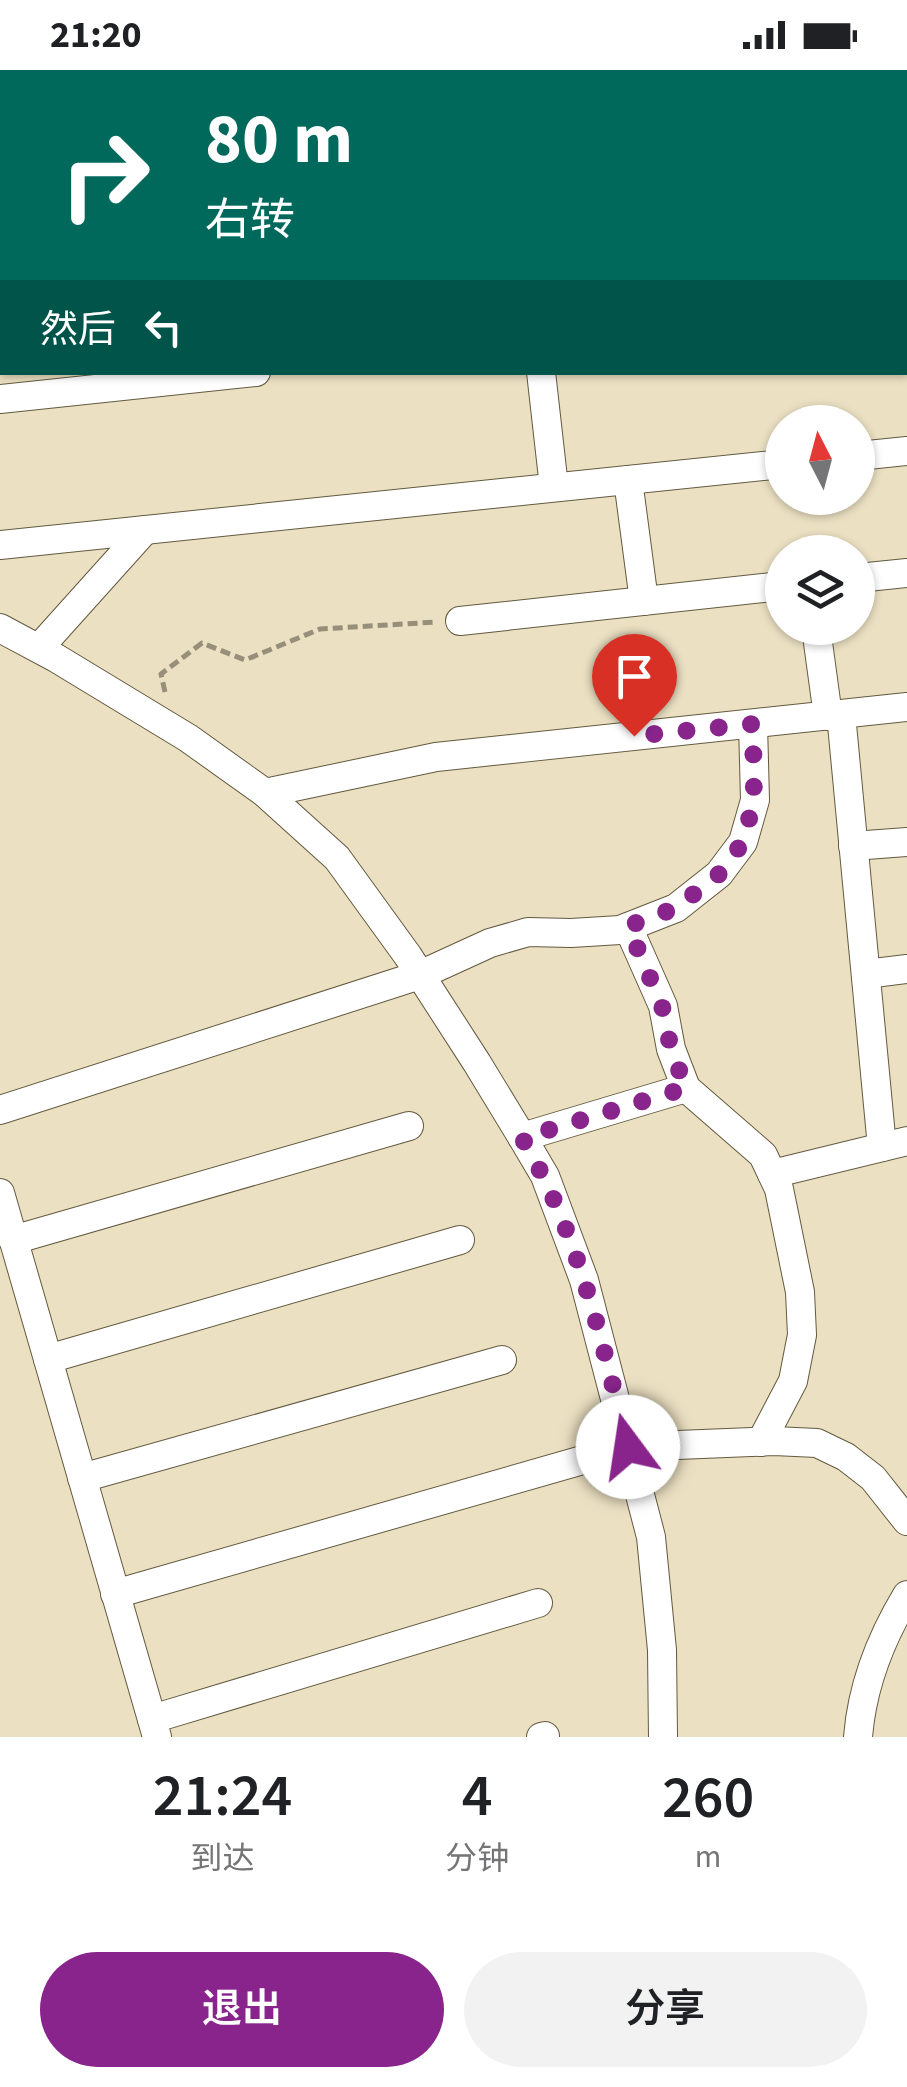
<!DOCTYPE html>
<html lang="zh">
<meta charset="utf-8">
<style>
:root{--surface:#fff;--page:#f2f2f2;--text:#202124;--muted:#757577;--accent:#88248b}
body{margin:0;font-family:"Source Sans 3","Noto Sans SC",sans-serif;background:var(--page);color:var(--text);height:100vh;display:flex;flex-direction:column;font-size:38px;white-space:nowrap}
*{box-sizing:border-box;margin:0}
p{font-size:32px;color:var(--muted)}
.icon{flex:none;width:55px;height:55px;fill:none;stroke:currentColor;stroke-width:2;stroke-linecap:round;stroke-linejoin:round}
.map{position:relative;height:1667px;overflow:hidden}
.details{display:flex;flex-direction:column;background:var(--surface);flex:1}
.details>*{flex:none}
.guide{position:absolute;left:0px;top:0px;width:908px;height:305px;box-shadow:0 2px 8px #0004;background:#00695c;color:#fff;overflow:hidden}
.needle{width:65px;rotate:354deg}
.fabs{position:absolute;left:765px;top:335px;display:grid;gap:20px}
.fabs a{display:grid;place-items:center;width:110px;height:110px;border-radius:50%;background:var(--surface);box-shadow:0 2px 8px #0004;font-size:50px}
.pin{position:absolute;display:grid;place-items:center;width:85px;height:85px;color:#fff;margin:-102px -42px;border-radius:50% 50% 50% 0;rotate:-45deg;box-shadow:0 0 10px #0007}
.pin .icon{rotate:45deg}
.me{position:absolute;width:110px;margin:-55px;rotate:346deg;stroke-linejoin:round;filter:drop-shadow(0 0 8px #0008)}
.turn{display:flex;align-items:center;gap:35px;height:210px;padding:0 40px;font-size:45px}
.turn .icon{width:130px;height:130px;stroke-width:2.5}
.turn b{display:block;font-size:70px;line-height:85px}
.then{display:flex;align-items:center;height:95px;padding:0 40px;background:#0003;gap:20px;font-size:38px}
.eta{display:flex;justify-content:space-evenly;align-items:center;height:170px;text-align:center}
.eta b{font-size:60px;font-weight:600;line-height:70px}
.button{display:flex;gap:20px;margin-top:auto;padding:20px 40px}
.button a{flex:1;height:115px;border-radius:60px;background:var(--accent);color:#fff;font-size:40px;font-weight:600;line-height:115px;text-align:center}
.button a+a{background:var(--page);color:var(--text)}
.status{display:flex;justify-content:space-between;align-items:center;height:70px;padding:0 50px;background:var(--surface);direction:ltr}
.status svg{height:28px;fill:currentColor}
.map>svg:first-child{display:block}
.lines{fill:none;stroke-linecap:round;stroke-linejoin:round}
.minor-casing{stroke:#63593f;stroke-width:30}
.path{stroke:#978f79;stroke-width:5;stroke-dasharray:10 5;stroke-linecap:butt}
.minor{stroke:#fff;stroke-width:28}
.route{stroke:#88248b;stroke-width:18;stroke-dasharray:0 32.4}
</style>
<div class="status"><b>21:20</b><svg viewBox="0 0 49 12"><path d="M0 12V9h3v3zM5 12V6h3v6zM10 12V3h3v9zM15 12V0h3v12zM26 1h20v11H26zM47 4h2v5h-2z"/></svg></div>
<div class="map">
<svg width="907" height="1667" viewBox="0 0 907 1667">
<rect width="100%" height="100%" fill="#ebe0c2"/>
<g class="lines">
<defs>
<g id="minor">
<path d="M 868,0 L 868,2"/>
<path d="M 160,2 L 160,0"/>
<path d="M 0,44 L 2,45"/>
<path d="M 905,101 L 907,101"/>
<path d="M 0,197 L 2,196"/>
<path d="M 905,236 L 907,236"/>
<path d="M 541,302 L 554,417"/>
<path d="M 0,329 L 256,302"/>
<path d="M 858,386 L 907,381"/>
<path d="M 628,410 L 644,531"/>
<path d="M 0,475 L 782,394"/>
<path d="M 858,508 L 907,503"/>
<path d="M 460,551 L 782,516"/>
<path d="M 0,558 L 56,588 L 188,668 L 265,723 L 337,788 L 408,886 L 477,993 L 522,1067 L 545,1106 L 584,1210 L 651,1467 L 662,1580 L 663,1667"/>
<path d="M 816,558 L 828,646"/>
<path d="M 39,578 L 145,460"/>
<path d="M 841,644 L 882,1077"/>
<path d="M 265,723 L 436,687 L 907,637"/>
<path d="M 853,776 L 907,772"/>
<path d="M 628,857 L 663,936 L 671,979 L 686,1018 L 763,1085 L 779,1119 L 800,1222 L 802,1265 L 793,1311 L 761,1372"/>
<path d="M 866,904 L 907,899"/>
<path d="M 0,1040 L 420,905 L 490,873 L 528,862 L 571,863 L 620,860 L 676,838 L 719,804 L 743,772 L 755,730 L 753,654"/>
<path d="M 522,1067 L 686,1018"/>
<path d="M 772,1104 L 907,1071"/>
<path d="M 0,1123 L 157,1667"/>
<path d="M 13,1170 L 409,1056"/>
<path d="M 48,1289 L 460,1170"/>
<path d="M 82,1408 L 502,1290"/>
<path d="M 115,1524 L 628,1377 L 774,1371 L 817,1373 L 846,1387 L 873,1408 L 907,1451"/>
<path d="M 152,1649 L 538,1533"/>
<path d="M 541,1667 L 545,1666"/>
<path d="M 858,1667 C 862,1617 881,1568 907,1525"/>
</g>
</defs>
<use href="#minor" class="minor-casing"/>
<path class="path" d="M 165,622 L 161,604 L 202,573 L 245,590 L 320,559 L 437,552"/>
<use href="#minor" class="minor"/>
</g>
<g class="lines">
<path class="route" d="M 628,1377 C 602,1272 578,1161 522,1068 L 686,1018 L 671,979 L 662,936 L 628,856 L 676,838 L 719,804 L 743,772 L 754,730 L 753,654 L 634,666"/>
</g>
</svg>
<div class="fabs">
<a><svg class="needle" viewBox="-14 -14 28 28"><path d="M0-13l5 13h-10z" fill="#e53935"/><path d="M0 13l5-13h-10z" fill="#757577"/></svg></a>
<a><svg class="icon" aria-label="layers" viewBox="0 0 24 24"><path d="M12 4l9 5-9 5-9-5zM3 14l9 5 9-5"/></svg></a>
</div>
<div class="pin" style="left:634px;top:666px;background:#d93025"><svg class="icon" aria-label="arrive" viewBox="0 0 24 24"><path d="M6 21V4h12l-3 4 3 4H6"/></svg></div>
<svg class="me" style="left:628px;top:1377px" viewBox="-20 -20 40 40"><circle r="19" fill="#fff"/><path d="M0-13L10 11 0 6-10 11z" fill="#88248b"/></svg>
<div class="guide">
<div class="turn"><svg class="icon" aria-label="right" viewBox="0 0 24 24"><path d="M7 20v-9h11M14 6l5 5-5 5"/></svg><div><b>80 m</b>右转</div></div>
<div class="then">然后<svg class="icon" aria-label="left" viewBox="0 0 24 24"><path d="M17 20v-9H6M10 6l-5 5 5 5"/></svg></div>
</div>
</div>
<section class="details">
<div class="eta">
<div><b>21:24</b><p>到达</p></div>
<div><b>4</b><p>分钟</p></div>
<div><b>260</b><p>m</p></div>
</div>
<div class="button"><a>退出</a><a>分享</a></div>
</section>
